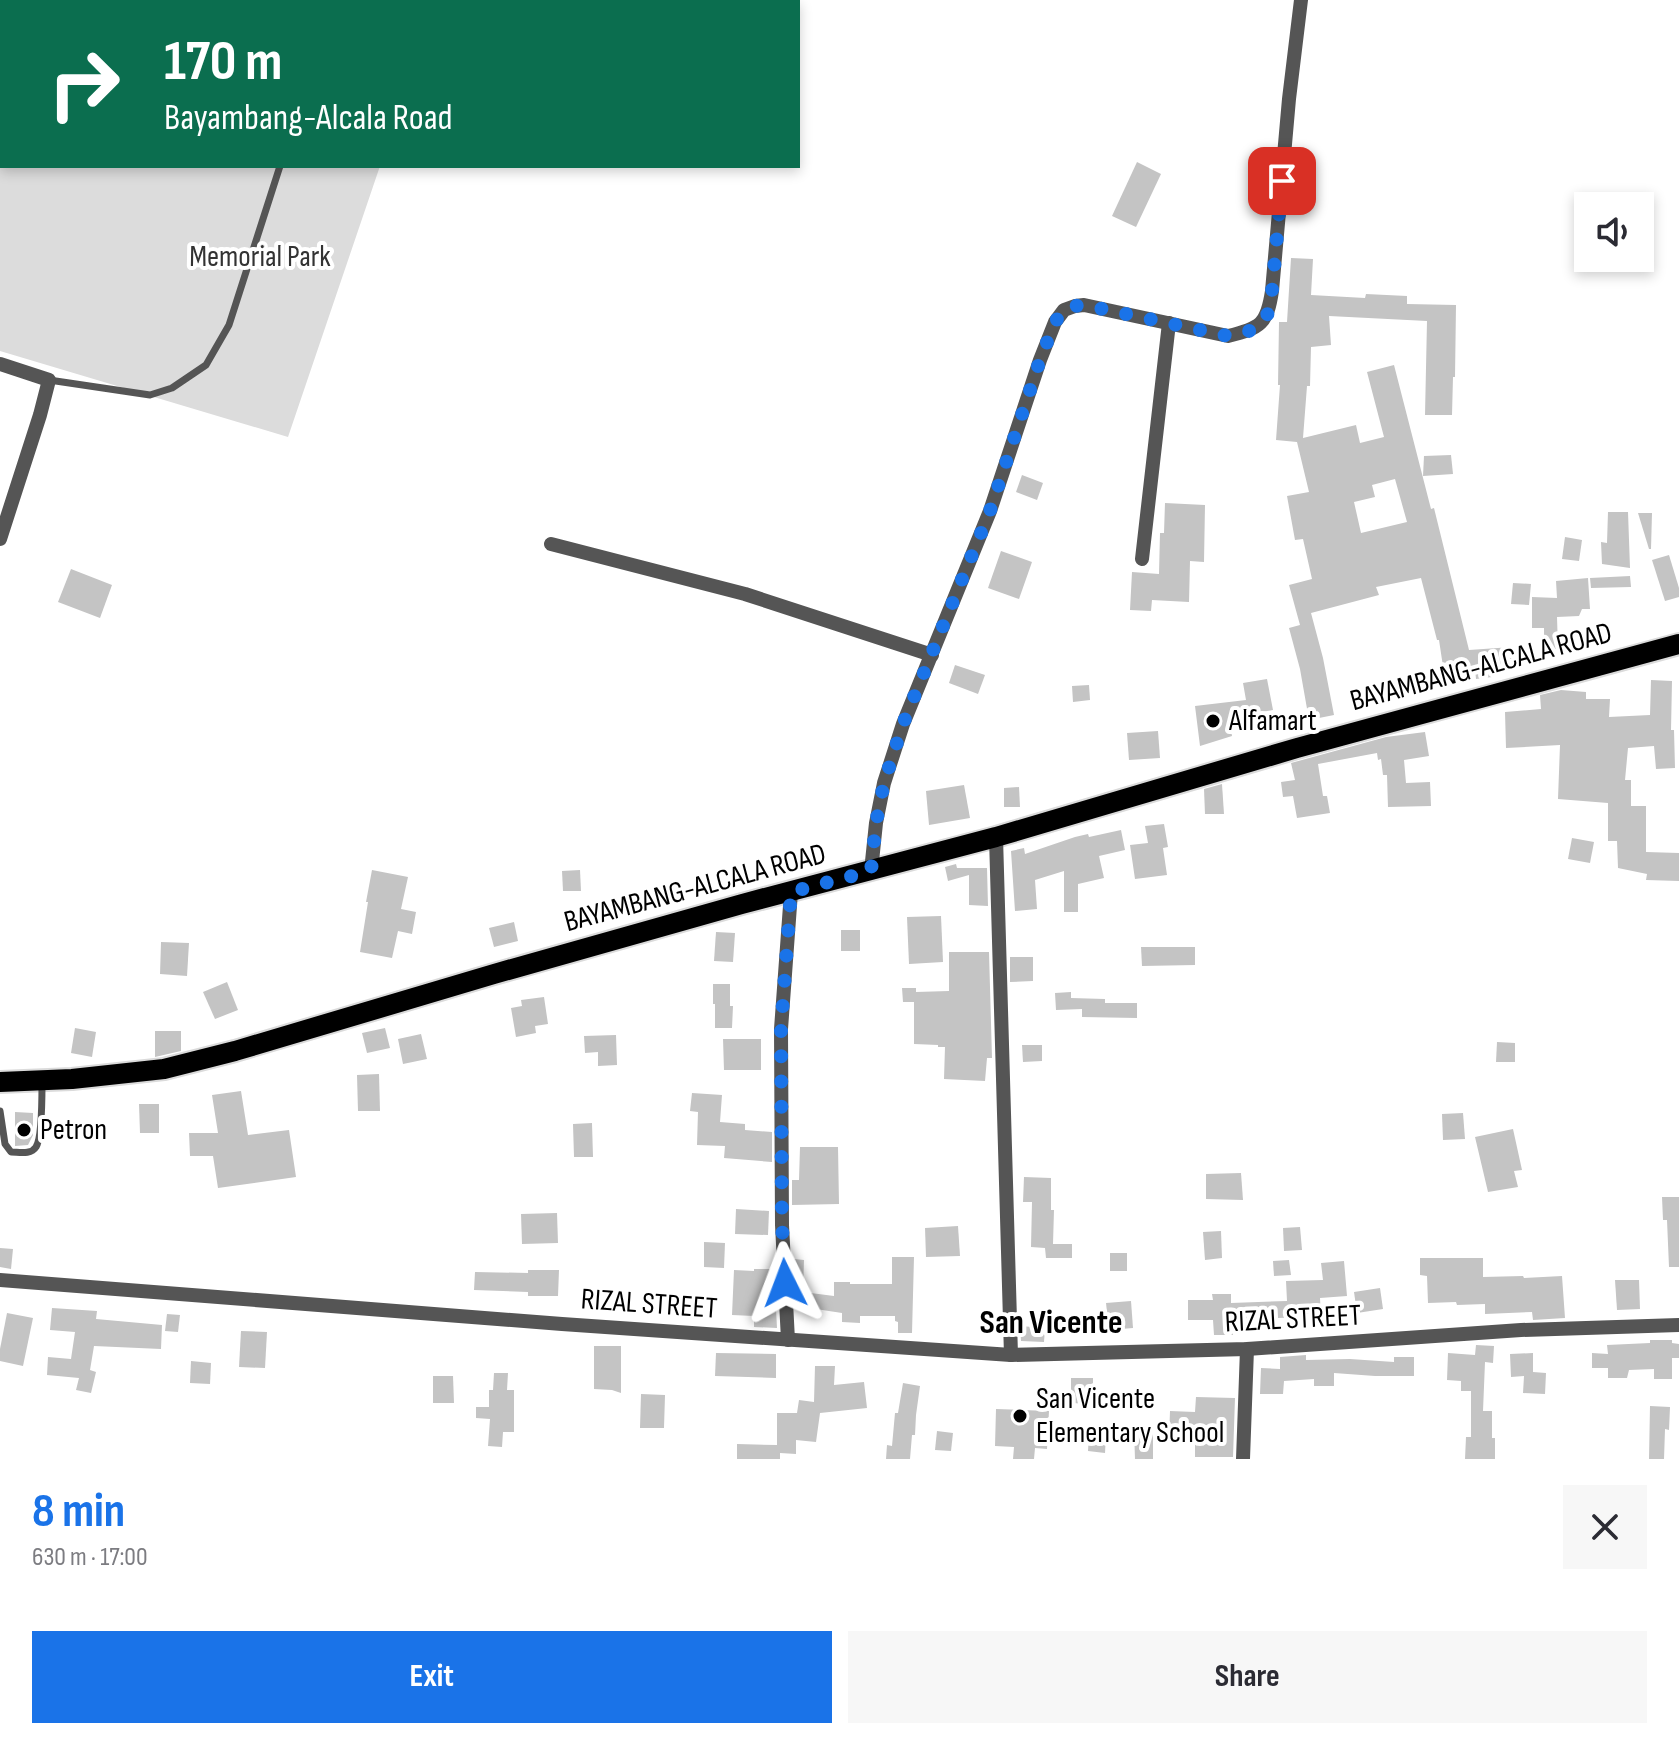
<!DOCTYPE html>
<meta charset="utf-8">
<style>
:root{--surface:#fff;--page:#f7f7f7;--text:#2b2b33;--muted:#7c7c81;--accent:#1a73e8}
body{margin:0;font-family:"Sofia Sans Condensed",sans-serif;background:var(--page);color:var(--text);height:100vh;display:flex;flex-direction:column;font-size:30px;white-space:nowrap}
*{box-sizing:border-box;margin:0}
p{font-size:26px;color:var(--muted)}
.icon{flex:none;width:44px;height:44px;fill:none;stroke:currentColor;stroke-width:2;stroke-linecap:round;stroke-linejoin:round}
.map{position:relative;height:1459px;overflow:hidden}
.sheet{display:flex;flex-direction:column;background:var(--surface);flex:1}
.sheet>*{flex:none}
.banner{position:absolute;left:0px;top:0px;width:800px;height:168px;box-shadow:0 4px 12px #0003;background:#0b6e4f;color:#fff;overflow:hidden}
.controls{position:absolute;left:1574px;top:192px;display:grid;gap:16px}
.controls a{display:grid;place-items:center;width:80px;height:80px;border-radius:0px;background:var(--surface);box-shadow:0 4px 12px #0003;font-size:40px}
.pin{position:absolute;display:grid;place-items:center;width:68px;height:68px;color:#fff;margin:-34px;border-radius:16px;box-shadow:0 4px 12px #0006}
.me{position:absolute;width:88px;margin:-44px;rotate:357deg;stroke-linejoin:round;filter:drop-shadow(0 0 6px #0008)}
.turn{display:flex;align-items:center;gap:28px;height:168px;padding:0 32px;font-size:36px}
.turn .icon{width:104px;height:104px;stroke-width:2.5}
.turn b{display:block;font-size:56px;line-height:68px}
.round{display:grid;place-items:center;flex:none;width:84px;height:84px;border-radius:0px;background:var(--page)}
.summary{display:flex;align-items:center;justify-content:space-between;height:136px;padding:0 32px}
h1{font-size:48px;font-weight:700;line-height:60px;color:var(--accent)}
.button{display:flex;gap:16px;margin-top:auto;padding:16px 32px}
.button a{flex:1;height:92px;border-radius:0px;background:var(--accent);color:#fff;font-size:32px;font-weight:700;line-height:92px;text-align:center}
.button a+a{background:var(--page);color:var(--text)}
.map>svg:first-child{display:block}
.green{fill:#dcdcdc}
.building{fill:#c4c4c4;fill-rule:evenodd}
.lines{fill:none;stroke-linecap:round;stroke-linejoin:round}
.primary-casing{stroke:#dbdbdb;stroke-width:24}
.lane{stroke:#555;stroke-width:7}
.street{stroke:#555;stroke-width:14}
.primary{stroke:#000;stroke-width:20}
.route{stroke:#1a73e8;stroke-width:14;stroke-dasharray:0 25.2}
.poi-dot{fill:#000;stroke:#fff;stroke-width:3}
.labels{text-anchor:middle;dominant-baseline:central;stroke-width:8;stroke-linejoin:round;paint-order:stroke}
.park-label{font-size:30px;fill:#333;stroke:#fff}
.street-label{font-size:30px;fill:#000;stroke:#fff}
.poi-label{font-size:30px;fill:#000;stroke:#fff;text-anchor:start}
.quarter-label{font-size:34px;font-weight:bold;fill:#000;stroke:#fff}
</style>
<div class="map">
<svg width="1679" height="1459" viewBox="0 0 1679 1459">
<rect width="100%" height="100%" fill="#fff"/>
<path class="green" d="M 0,0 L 219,0 L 224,2 L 2,2 L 2,166 L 380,166 L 288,437 L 0,351 Z"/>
<g class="building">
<path d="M 1137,162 L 1161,174 L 1136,227 L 1112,216 Z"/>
<path d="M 1291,258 L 1313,259 L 1311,295 L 1365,298 L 1366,294 L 1407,296 L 1407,304 L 1456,305 L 1455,377 L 1453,377 L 1452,415 L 1425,415 L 1427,321 L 1329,316 L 1331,345 L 1311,347 L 1310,386 L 1307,386 L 1303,438 L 1356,425 L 1360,443 L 1384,437 L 1367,372 L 1394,365 L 1431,509 L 1434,508 L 1469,650 L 1512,647 L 1515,669 L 1491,672 L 1492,677 L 1476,679 L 1475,668 L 1444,673 L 1439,640 L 1437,640 L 1421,578 L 1376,587 L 1379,595 L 1311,613 L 1323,658 L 1334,715 L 1309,720 L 1300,669 L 1289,628 L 1300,625 L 1289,585 L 1312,579 L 1303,539 L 1295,540 L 1287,496 L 1309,492 L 1297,442 L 1276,440 L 1280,385 L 1278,385 L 1279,322 L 1287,322 ZM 1395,479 L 1407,522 L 1361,533 L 1354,502 L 1375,497 L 1372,485 Z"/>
<path d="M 1451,455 L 1453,474 L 1423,476 L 1424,456 Z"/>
<path d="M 1022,475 L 1043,483 L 1037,500 L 1016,492 Z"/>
<path d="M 1165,503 L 1205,505 L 1204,562 L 1190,561 L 1189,602 L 1152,600 L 1151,611 L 1130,610 L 1132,572 L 1159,574 L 1160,533 L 1164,533 Z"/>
<path d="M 1608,512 L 1628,512 L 1630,568 L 1602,564 L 1601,542 L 1607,543 Z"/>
<path d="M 1638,513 L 1652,513 L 1651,549 L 1649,549 Z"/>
<path d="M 1565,537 L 1582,540 L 1579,561 L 1562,559 Z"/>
<path d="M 1001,551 L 1032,562 L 1019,599 L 988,588 Z"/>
<path d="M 1669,555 L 1679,588 L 1679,597 L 1665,601 L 1652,560 Z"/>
<path d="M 71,569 L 112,585 L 100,618 L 58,602 Z"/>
<path d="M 1630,576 L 1631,587 L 1591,588 L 1590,578 Z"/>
<path d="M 1588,578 L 1590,609 L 1582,609 L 1579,616 L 1557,617 L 1558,649 L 1544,649 L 1544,628 L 1532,628 L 1532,597 L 1557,598 L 1556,581 Z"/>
<path d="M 1513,583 L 1531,584 L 1529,605 L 1511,604 Z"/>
<path d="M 955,665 L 985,675 L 978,694 L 949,683 Z"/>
<path d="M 1267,679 L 1273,710 L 1229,717 L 1232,736 L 1200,746 L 1195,706 L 1246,700 L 1243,683 Z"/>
<path d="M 1651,680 L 1672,681 L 1671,730 L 1674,730 L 1675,768 L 1656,769 L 1654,746 L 1628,748 L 1625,780 L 1631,780 L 1631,806 L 1646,806 L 1646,852 L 1679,853 L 1679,881 L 1646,880 L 1647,874 L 1618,868 L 1617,841 L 1608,841 L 1608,803 L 1558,799 L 1560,745 L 1506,748 L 1505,712 L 1541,709 L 1540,695 L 1561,690 L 1586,692 L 1586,699 L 1610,699 L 1609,717 L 1650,715 Z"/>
<path d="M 1089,685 L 1090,700 L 1073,702 L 1072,686 Z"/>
<path d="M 1158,731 L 1160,758 L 1129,760 L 1127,733 Z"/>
<path d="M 1425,732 L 1429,756 L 1404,760 L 1406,783 L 1430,782 L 1431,806 L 1388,807 L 1387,775 L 1383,775 L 1381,759 L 1378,760 L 1377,753 L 1318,764 L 1323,796 L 1327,796 L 1330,813 L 1297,818 L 1293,796 L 1283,797 L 1281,782 L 1295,780 L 1291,763 L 1386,737 Z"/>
<path d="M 1222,784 L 1224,814 L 1205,814 L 1204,789 Z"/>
<path d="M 964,785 L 970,818 L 929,825 L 926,791 Z"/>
<path d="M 1019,787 L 1020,807 L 1004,807 L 1004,788 Z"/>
<path d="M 1164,824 L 1168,847 L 1163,848 L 1167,875 L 1135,879 L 1130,845 L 1148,843 L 1145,826 Z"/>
<path d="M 1121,830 L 1125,850 L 1099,856 L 1104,878 L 1078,884 L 1078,912 L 1064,912 L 1064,871 L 1035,880 L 1037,909 L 1015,911 L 1011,851 L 1024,848 L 1025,854 L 1075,837 L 1088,834 L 1089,837 Z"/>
<path d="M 1572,838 L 1594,842 L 1590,863 L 1568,859 Z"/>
<path d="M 956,864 L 957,868 L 987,868 L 988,906 L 969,905 L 969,875 L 948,881 L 945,867 Z"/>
<path d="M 372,870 L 408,877 L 401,909 L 416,912 L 412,934 L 398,931 L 392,958 L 360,952 L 368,902 L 366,902 Z"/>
<path d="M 580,870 L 581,891 L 563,891 L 562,871 Z"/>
<path d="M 941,916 L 943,962 L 909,964 L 907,917 Z"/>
<path d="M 514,922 L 518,941 L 494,947 L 489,928 Z"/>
<rect x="841" y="930" width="19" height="21"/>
<path d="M 716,932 L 735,933 L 733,962 L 714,961 Z"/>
<path d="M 161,942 L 189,943 L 187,976 L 160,974 Z"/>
<path d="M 1141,947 L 1195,947 L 1195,965 L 1142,966 Z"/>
<path d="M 949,952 L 989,952 L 992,1058 L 987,1058 L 985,1081 L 944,1079 L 945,1047 L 938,1047 L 938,1045 L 914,1044 L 914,1002 L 903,1002 L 902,988 L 916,988 L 916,992 L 949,991 Z"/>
<path d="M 1010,957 L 1033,957 L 1033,981 L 1010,982 Z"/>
<path d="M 227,982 L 238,1010 L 215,1019 L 203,992 Z"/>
<path d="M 713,984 L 730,984 L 730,1006 L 733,1006 L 732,1028 L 715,1028 L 715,1004 L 713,1004 Z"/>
<path d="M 1071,992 L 1071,998 L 1105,999 L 1105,1003 L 1137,1003 L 1137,1018 L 1082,1017 L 1082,1009 L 1056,1010 L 1055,993 Z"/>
<path d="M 544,997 L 548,1024 L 535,1026 L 536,1033 L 516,1037 L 511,1008 L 522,1006 L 521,1000 Z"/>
<path d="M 75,1028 L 96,1032 L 92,1057 L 71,1053 Z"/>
<path d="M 385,1028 L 390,1048 L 367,1053 L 362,1033 Z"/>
<path d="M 155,1031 L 181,1031 L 181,1051 L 155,1057 Z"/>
<path d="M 421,1034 L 427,1059 L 403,1064 L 398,1039 Z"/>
<path d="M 616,1035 L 617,1065 L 598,1066 L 598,1052 L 585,1053 L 584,1036 Z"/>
<path d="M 723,1039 L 761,1039 L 761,1070 L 724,1070 Z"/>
<path d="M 1497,1042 L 1515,1043 L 1515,1062 L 1496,1062 Z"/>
<path d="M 1022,1045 L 1042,1045 L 1042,1061 L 1023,1062 Z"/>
<path d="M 379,1074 L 380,1111 L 358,1111 L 357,1075 Z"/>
<path d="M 241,1091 L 248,1135 L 289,1130 L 296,1177 L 218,1188 L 213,1156 L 190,1156 L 189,1133 L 218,1133 L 212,1095 Z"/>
<path d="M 692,1093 L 722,1095 L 720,1122 L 745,1124 L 745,1130 L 772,1132 L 772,1162 L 724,1158 L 725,1146 L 697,1145 L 698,1112 L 690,1111 Z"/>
<path d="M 139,1104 L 159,1104 L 159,1133 L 140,1133 Z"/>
<path d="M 15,1112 L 33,1113 L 33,1135 L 28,1145 L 15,1146 Z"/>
<path d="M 1463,1113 L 1465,1139 L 1443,1140 L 1442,1114 Z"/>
<path d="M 592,1123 L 593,1157 L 574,1157 L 573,1124 Z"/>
<path d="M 1513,1129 L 1522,1170 L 1514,1171 L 1518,1187 L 1488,1192 L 1475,1137 Z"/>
<path d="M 800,1147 L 838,1147 L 839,1204 L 792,1205 L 792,1180 L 799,1180 Z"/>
<path d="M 1241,1173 L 1243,1200 L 1206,1199 L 1206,1174 Z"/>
<path d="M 1024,1177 L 1051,1178 L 1051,1210 L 1054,1210 L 1053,1244 L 1072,1244 L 1072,1258 L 1046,1258 L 1045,1248 L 1031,1247 L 1032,1202 L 1023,1202 Z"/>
<path d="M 1662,1197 L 1679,1197 L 1679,1267 L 1669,1267 L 1667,1220 L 1663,1220 Z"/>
<path d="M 736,1209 L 769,1211 L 768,1235 L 735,1234 Z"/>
<path d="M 557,1213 L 558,1243 L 522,1244 L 521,1214 Z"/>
<path d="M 958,1226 L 960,1256 L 926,1257 L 925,1228 Z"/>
<path d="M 1300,1227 L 1302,1250 L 1284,1251 L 1283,1228 Z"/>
<path d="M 1221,1231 L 1222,1258 L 1205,1260 L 1203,1232 Z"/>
<path d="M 704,1242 L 725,1243 L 724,1268 L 704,1267 Z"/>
<path d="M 0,1248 L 13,1249 L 11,1269 L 0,1267 Z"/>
<rect x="1110" y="1253" width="17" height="18"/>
<path d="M 892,1257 L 914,1257 L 912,1333 L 898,1333 L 898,1322 L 895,1321 L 895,1316 L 860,1316 L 860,1323 L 842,1322 L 842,1313 L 796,1306 L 794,1259 L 804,1260 L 803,1292 L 834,1296 L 834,1282 L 850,1282 L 850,1284 L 892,1284 Z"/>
<path d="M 1420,1258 L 1483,1258 L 1483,1277 L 1523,1276 L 1524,1278 L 1562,1276 L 1565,1318 L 1533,1320 L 1532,1312 L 1485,1314 L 1485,1304 L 1457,1305 L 1456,1302 L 1428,1303 L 1427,1276 L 1420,1275 Z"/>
<path d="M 1289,1260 L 1291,1275 L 1274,1276 L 1273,1261 Z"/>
<path d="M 1344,1261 L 1347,1296 L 1320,1298 L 1321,1317 L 1277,1318 L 1278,1328 L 1232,1330 L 1233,1335 L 1214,1335 L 1213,1320 L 1188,1320 L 1188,1300 L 1213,1300 L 1212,1294 L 1231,1294 L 1231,1303 L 1287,1301 L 1286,1281 L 1323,1280 L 1321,1263 Z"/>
<path d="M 754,1269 L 774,1269 L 777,1328 L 754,1327 L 754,1316 L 732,1315 L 734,1270 L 754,1271 Z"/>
<path d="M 528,1270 L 559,1270 L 558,1296 L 528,1296 L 528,1292 L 474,1290 L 475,1272 L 528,1273 Z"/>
<path d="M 1615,1280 L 1639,1280 L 1640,1309 L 1617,1310 Z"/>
<path d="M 1380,1288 L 1383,1309 L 1357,1313 L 1354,1292 Z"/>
<path d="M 1131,1301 L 1133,1328 L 1109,1330 L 1106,1303 Z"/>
<path d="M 52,1308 L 97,1311 L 96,1319 L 162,1325 L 161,1349 L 94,1346 L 90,1370 L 96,1372 L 91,1393 L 76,1390 L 79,1378 L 47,1375 L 48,1357 L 71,1359 L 75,1332 L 50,1330 Z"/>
<path d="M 7,1313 L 33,1318 L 23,1366 L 0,1361 L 0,1349 Z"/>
<path d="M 167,1314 L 180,1315 L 178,1332 L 165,1331 Z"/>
<path d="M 1020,1326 L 1045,1328 L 1044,1342 L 1021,1341 Z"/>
<path d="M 241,1331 L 267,1332 L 265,1368 L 239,1367 Z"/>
<path d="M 1650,1340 L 1672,1340 L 1672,1343 L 1679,1344 L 1679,1358 L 1672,1358 L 1672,1379 L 1654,1379 L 1654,1369 L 1629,1370 L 1627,1378 L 1608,1378 L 1608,1368 L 1592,1368 L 1592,1353 L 1608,1354 L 1607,1345 L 1650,1343 Z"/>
<path d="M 1476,1345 L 1494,1346 L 1493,1363 L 1485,1362 L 1483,1411 L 1492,1411 L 1492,1438 L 1495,1438 L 1495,1459 L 1465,1459 L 1466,1437 L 1471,1437 L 1471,1391 L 1461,1391 L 1461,1381 L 1447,1380 L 1448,1353 L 1475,1355 Z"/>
<path d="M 594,1346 L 621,1346 L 621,1393 L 612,1390 L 594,1389 Z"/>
<path d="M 716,1353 L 776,1354 L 776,1378 L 715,1376 Z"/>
<path d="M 1533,1353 L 1533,1372 L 1546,1373 L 1545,1394 L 1523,1393 L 1524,1376 L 1511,1377 L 1510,1354 Z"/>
<path d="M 1306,1355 L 1306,1360 L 1350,1359 L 1394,1362 L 1394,1357 L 1414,1357 L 1414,1376 L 1375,1376 L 1334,1373 L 1334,1386 L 1314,1386 L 1314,1379 L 1284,1381 L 1283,1394 L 1260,1394 L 1261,1368 L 1280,1369 L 1280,1357 Z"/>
<path d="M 191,1361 L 211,1363 L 210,1384 L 190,1383 Z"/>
<path d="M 815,1366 L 835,1366 L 834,1385 L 864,1382 L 867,1408 L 820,1413 L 816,1442 L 796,1440 L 796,1454 L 780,1453 L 780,1459 L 737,1459 L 737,1444 L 777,1445 L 777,1413 L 797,1413 L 799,1400 L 814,1402 Z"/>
<path d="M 494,1373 L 508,1373 L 507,1390 L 514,1390 L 514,1432 L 503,1432 L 502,1447 L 488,1446 L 490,1419 L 476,1418 L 476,1407 L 489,1407 L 489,1390 L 493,1390 Z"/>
<path d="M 433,1376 L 453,1376 L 454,1403 L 433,1403 Z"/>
<path d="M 1071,1378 L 1093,1378 L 1093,1404 L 1071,1403 Z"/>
<path d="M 903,1383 L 920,1386 L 916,1415 L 915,1435 L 912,1435 L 910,1459 L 886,1459 L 887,1445 L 892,1446 L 895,1413 L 898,1413 Z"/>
<path d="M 641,1394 L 665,1395 L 664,1428 L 640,1428 Z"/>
<path d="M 1196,1397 L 1235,1398 L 1233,1457 L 1195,1457 L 1195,1440 L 1169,1439 L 1170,1411 L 1195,1412 Z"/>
<path d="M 1650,1406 L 1670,1407 L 1669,1430 L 1665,1429 L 1664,1459 L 1649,1459 Z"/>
<path d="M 996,1409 L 1049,1411 L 1047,1449 L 1035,1448 L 1034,1459 L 1013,1459 L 1014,1447 L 995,1446 Z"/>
<path d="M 1134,1429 L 1153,1429 L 1153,1459 L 1135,1459 Z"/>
<path d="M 937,1431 L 953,1433 L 951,1451 L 935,1450 Z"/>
<path d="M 1089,1433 L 1106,1434 L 1105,1453 L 1088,1451 Z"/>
</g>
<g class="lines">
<defs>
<path id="primary" d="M 0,1082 L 72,1079 L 164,1069 L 235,1051 L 494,974 L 742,904 L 996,837 L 1297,748 L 1679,644"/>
</defs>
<use href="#primary" class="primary-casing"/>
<g class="lane">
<path d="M 220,2 L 221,0"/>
<path d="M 340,2 L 341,0"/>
<path d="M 49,380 L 150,395 L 172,388 L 206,365 L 229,325 L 280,166"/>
<path d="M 0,1111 L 5,1144 L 11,1152 C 19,1152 31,1155 36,1147 C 42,1138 42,1096 42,1083"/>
</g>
<g class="street">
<path d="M 549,2 L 550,0"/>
<path d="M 0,364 L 49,380 L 40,415 L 0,539"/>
<path d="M 551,544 L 745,594 L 932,655"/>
<path d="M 1142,559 L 1169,323"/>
<path d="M 996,837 L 1011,1355"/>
<path d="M 871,871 L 876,823 L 884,783 L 903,724 L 990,511 L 1040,360 L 1055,322 L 1064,310 L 1075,306 L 1084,305 L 1228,336 C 1261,328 1267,324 1272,291 L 1289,99 L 1301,0"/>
<path d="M 0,1280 L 562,1324 L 1011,1355 L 1247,1349 L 1521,1330 L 1679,1325"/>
<path d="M 788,1340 L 782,1225 L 781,1029 L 791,892"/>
<path d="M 1243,1459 L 1247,1349"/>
</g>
<use href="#primary" class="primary"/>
</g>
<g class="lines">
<path class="route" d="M 785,1283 L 782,1225 L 781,1029 L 791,892 L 871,871 L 876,823 L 884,783 L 903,724 L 990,511 L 1040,360 L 1055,322 L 1064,310 L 1075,306 L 1084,305 L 1228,336 L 1249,331 L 1260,324 L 1269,312 L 1272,291 L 1282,181"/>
</g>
<g class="poi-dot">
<circle cx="1213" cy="721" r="8"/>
<circle cx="24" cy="1130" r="8"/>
<circle cx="1020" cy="1416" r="8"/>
</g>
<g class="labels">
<g class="park-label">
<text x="260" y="257">Memorial Park</text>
</g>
<g class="street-label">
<text transform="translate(1481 667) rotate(-15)">BAYAMBANG-ALCALA ROAD</text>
<text transform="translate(695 888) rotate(-15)">BAYAMBANG-ALCALA ROAD</text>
<text transform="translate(649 1304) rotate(4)">RIZAL STREET</text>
<text transform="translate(1293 1319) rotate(-3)">RIZAL STREET</text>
</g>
<g class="poi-label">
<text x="1229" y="721">Alfamart</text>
<text x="40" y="1130">Petron</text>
<text x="1036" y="1399">San Vicente<tspan x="1036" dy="34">Elementary School</tspan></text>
</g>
<g class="quarter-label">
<text x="1051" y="1322">San Vicente</text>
</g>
</g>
</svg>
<div class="controls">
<a><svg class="icon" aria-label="sound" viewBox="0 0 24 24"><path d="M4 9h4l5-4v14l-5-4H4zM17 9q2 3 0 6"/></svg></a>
</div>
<div class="pin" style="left:1282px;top:181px;background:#d93025"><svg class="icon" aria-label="arrive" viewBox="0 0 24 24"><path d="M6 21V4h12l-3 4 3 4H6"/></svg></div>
<svg class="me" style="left:785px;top:1283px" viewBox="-20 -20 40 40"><path d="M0-17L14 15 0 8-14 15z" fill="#1a73e8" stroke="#fff" stroke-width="4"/></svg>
<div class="banner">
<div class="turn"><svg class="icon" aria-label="right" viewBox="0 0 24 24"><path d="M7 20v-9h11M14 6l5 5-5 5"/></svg><div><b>170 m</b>Bayambang-Alcala Road</div></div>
</div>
</div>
<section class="sheet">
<div class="summary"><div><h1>8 min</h1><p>630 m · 17:00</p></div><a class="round"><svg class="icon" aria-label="close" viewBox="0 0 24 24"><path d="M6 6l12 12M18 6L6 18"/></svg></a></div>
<div class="button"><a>Exit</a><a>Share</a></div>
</section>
